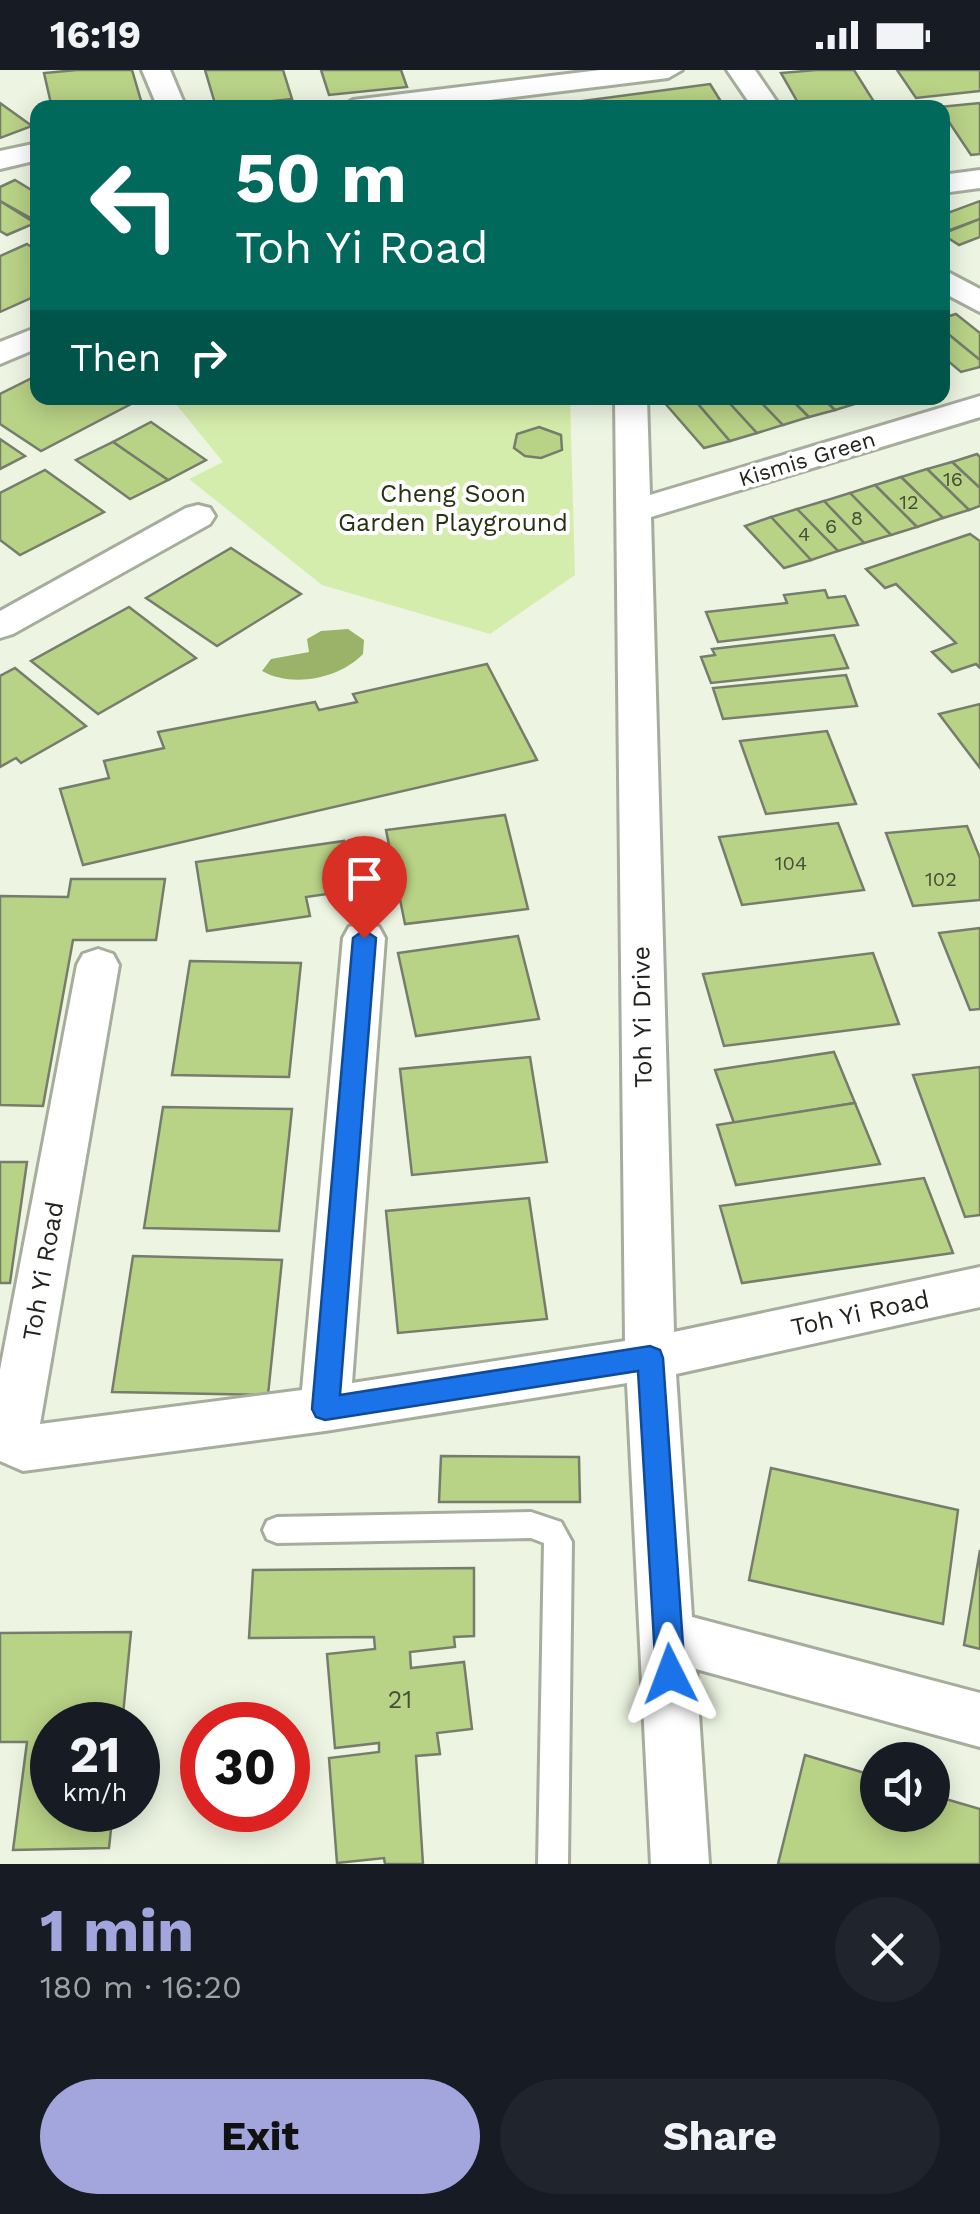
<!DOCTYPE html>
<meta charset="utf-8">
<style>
:root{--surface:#171b24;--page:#20242c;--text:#f1f3f6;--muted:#9ea1a6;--accent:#a2a6dc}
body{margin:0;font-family:"Work Sans",sans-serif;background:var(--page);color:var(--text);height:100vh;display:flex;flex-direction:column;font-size:38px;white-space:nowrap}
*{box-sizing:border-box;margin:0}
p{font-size:32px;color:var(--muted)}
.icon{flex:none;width:55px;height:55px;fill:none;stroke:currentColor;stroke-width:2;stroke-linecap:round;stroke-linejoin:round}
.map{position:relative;height:1794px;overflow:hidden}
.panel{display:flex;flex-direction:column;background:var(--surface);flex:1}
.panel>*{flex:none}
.hud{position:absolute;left:30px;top:30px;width:920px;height:305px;border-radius:20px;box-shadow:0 5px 25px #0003;background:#00695c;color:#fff;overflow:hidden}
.buttons{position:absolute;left:860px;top:1672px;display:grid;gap:20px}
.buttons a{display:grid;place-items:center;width:90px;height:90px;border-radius:50%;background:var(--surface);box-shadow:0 5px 25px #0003;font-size:50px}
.speed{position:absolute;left:30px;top:1632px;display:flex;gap:20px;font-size:50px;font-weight:700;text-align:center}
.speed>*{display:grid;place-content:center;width:130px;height:130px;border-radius:50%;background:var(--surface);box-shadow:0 5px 25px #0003;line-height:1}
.speed small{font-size:25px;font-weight:400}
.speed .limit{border:15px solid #d22;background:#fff;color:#111}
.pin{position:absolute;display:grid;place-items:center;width:85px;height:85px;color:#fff;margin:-102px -42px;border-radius:50% 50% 50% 0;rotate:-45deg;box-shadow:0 0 10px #0007}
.pin .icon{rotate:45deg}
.me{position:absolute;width:110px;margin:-55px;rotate:357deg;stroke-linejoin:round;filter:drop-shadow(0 0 8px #0008)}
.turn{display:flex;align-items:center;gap:35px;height:210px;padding:0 40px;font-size:45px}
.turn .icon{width:130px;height:130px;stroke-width:2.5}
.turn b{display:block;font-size:70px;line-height:85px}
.then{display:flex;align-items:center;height:95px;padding:0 40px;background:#0003;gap:20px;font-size:38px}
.round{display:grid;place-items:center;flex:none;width:105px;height:105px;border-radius:52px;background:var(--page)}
.headline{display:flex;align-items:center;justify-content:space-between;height:170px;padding:0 40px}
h1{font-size:60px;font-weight:700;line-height:75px;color:var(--accent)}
.action{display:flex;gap:20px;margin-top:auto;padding:20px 40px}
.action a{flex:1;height:115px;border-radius:60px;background:var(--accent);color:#111;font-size:40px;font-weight:700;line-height:115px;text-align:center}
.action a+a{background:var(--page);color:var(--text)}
.status{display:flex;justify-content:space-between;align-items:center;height:70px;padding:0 50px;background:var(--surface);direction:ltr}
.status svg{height:28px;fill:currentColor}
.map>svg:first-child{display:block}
.green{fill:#d5edac}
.water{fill:#9ab368}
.building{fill:#b8d286;stroke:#767d6c;stroke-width:2.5}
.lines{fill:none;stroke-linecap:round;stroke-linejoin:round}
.service-casing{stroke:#a6ad9c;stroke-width:6}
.minor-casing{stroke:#a6ad9c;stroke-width:6}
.service{fill:#fff;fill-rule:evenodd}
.minor{fill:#fff;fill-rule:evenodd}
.route{fill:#1a73e8;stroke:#114b97;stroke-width:2.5}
.labels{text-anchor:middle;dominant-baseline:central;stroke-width:8;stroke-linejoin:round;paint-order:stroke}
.number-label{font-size:20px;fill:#474f37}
.far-street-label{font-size:22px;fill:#21231d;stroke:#fff}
.park-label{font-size:25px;fill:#283212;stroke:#fff}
.street-label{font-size:25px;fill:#21231d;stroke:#fff}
.near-number-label{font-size:25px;fill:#474f37}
</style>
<div class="status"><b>16:19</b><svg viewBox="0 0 49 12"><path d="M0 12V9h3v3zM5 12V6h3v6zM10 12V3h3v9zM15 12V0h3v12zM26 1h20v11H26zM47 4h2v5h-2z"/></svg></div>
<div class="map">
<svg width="980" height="1794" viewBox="0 0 980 1794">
<rect width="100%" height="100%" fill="#edf5e2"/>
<path class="green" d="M 171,328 L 570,328 L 575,505 L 490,564 L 322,515 L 189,409 L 223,392 Z"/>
<path class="water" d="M 348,559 L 364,570 L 363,584 C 339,609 292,618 262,601 L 271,589 L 309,582 L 307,569 L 321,561 Z"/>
<g class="building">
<path d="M 77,0 L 132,0 L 142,34 L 52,38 L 44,3 Z"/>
<path d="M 205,0 L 283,0 L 292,29 L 216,37 Z"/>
<path d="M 321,0 L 401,0 L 407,17 L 329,25 Z"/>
<path d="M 816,0 L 854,0 L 876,35 L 801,38 L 781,3 Z"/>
<path d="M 897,0 L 980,0 L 980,21 L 916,28 Z"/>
<path d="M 710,14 L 725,38 L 530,38 Z"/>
<path d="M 0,33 L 32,56 L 0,68 Z"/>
<path d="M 980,33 L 980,84 L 971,85 L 939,37 Z"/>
<path d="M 15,110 L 38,124 L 38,152 L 0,131 L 0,117 Z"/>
<path d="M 0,131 L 35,153 L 7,165 L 0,161 Z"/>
<path d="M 980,131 L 980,149 L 942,163 L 942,145 Z"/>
<path d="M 980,149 L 980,167 L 959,175 L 942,164 Z"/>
<path d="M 27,174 L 38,181 L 38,225 L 0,242 L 0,186 Z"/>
<path d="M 956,244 L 980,263 L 980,290 L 942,259 L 942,248 Z"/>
<path d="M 942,259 L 980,290 L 980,297 L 961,302 L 942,286 Z"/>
<path d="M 38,305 L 38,328 L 120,328 L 131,334 L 41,381 L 0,354 L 0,324 Z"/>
<path d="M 673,328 L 693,328 L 730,371 L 704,378 L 663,331 Z"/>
<path d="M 693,328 L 725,328 L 757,363 L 730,371 Z"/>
<path d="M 725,328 L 757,328 L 783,355 L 757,363 Z"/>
<path d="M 757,328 L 790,328 L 809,347 L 783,355 Z"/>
<path d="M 790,328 L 823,328 L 835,340 L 809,347 Z"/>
<path d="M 823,328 L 856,328 L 861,332 L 835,340 Z"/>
<path d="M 151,352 L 206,390 L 168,410 L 113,372 Z"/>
<path d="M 539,357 L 561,365 L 562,380 L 541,388 L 525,386 L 514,378 L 517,364 Z"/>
<path d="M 0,369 L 25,386 L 0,399 Z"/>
<path d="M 113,372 L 168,410 L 130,429 L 76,390 Z"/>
<path d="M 977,384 L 980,387 L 980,418 L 952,392 Z"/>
<path d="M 952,392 L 980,418 L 980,436 L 969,440 L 927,399 Z"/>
<path d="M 927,399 L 969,440 L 943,448 L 901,407 Z"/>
<path d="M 45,400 L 104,442 L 20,485 L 0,470 L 0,423 Z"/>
<path d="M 901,407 L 943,448 L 917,457 L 875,415 Z"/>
<path d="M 875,415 L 917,457 L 891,465 L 850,423 Z"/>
<path d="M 850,423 L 891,465 L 864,473 L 824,431 Z"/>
<path d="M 824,431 L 864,473 L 838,481 L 797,439 Z"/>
<path d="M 797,439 L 838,481 L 811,490 L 771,447 Z"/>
<path d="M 771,447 L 811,490 L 784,498 L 745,456 Z"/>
<path d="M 970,464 L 980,471 L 980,598 L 976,594 L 952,602 L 932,582 L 956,573 L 896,514 L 885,518 L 866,499 Z"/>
<path d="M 231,478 L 301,524 L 217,576 L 146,528 Z"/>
<path d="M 825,520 L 828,528 L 845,526 L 858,555 L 718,572 L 706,542 L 787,533 L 784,525 Z"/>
<path d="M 129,537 L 196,588 L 98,644 L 31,591 Z"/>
<path d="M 834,565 L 848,598 L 711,613 L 701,587 L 715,585 L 712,579 Z"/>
<path d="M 487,594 L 537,690 L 83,795 L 60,719 L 109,708 L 104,691 L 164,678 L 158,662 L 315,632 L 319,640 L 357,632 L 353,624 Z"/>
<path d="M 15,598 L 86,656 L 21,693 L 16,688 L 0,697 L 0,606 Z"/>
<path d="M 846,605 L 857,636 L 723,649 L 713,618 Z"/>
<path d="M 980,634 L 980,698 L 939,644 Z"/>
<path d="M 827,661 L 856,734 L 766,744 L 740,671 Z"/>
<path d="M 505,745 L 528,839 L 405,854 L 386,760 Z"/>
<path d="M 838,753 L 864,820 L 742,835 L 719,767 Z"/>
<path d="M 967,756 L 980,788 L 980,830 L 913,836 L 886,763 Z"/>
<path d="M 344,771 L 355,820 L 306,827 L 310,846 L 207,861 L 196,792 Z"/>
<path d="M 71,809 L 165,809 L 156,870 L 73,870 L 43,1036 L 0,1035 L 0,826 L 68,827 Z"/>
<path d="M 980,858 L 980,939 L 970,940 L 939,863 Z"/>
<path d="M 518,866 L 539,949 L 416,966 L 398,883 Z"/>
<path d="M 873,883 L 899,954 L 724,976 L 703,904 Z"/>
<path d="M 190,891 L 301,893 L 289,1007 L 172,1005 Z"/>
<path d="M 834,982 L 855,1033 L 734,1053 L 715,1000 Z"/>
<path d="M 530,987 L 547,1092 L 412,1105 L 400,999 Z"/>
<path d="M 980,997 L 980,1145 L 965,1147 L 913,1005 Z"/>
<path d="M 855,1033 L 880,1094 L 736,1115 L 717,1055 Z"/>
<path d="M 163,1037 L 292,1039 L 279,1161 L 144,1158 Z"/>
<path d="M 0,1092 L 27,1092 L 10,1213 L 0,1213 Z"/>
<path d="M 924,1108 L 953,1183 L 742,1213 L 720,1136 Z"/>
<path d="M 529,1128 L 547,1249 L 398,1263 L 386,1141 Z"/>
<path d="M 133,1186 L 282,1190 L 268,1325 L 112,1322 Z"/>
<path d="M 441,1386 L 579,1387 L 580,1432 L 439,1432 Z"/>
<path d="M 771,1398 L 958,1440 L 943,1554 L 749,1510 Z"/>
<path d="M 980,1480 L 980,1579 L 964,1575 Z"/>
<path d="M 474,1498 L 474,1566 L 454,1567 L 455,1577 L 410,1582 L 411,1598 L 464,1592 L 472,1659 L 437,1663 L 440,1684 L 416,1686 L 423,1794 L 385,1794 L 384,1788 L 337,1793 L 329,1688 L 379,1682 L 379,1673 L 335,1678 L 327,1584 L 375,1579 L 374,1567 L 249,1568 L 253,1500 Z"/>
<path d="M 131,1562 L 122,1655 L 52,1655 L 52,1740 L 113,1740 L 109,1778 L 13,1780 L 27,1672 L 0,1672 L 0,1563 Z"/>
<path d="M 805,1685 L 878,1707 L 878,1745 L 932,1745 L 932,1725 L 980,1739 L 980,1794 L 778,1794 Z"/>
</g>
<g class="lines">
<defs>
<path id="service" d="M 531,1442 L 561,1452 L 572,1472 L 568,1794 L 538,1794 L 544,1473 L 531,1468 L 277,1473 L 267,1469 L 263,1460 L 267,1451 L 277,1447 Z"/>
<g id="minor">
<path d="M 142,0 L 170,0 L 186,38 L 158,38 Z"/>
<path d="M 600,0 L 682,0 L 668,8 L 426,38 L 339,38 L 353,30 Z"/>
<path d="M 727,0 L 755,0 L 781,38 L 753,38 Z"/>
<path d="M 38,73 L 38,90 L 0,99 L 0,81 Z"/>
<path d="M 980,100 L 980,118 L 942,123 L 942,105 Z"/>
<path d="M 942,199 L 980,219 L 980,242 L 942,222 Z"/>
<path d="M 38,257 L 38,278 L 0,294 L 0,272 Z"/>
<path d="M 980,326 L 980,347 L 651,447 L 674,1262 L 980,1197 L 980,1237 L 676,1304 L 692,1547 L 980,1623 L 980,1677 L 696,1599 L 709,1794 L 651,1794 L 627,1313 L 325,1361 L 23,1401 L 0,1391 L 0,1300 L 77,895 L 83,884 L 98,879 L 113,884 L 119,895 L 40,1354 L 302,1320 L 343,868 L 349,857 L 364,853 L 379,857 L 385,868 L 352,1313 L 625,1271 L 615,328 L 647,328 L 650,425 Z"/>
<path d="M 198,435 L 210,438 L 215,446 L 210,454 L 13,564 L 0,568 L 0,541 L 186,438 Z"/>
</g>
</defs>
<use href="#service" class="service-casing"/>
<use href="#minor" class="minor-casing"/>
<use href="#service" class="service"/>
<use href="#minor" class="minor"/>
</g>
<path class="route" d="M 364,860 L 376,868 L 340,1325 L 650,1276 L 660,1280 L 663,1288 L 685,1604 L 681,1614 L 670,1618 L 660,1614 L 656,1604 L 638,1301 L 325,1350 L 316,1347 L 312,1339 L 353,868 Z"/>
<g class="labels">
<g class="number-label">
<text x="953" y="409">16</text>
<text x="909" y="432">12</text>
<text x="857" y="448">8</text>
<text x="831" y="456">6</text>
<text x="804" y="464">4</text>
<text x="791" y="793">104</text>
<text x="941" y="809">102</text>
</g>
<g class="far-street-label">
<text transform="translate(807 389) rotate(-17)">Kismis Green</text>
</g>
<g class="park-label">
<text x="453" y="423">Cheng Soon<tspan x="453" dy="29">Garden Playground</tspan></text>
</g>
<g class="street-label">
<text transform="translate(642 947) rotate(-91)">Toh Yi Drive</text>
<text transform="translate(43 1201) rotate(-80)">Toh Yi Road</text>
<text transform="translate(860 1243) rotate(-12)">Toh Yi Road</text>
</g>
<g class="near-number-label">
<text x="400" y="1629">21</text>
</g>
</g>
</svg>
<div class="buttons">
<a><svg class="icon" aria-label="sound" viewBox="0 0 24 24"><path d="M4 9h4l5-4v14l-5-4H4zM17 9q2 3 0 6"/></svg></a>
</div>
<div class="speed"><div>21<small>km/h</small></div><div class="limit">30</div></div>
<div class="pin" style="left:364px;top:868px;background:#d93025"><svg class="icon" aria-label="arrive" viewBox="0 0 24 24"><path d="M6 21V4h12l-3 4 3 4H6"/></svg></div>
<svg class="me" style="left:670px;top:1604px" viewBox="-20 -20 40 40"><path d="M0-17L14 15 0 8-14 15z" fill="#1a73e8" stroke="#fff" stroke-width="4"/></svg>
<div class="hud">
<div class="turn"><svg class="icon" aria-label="left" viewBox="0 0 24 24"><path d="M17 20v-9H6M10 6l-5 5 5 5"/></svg><div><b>50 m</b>Toh Yi Road</div></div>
<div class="then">Then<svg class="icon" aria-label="right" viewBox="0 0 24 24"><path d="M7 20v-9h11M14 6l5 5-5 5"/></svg></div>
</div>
</div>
<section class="panel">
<div class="headline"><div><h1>1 min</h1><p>180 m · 16:20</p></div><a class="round"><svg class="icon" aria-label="close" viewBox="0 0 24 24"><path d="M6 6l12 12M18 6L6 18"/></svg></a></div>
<div class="action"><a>Exit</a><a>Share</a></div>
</section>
